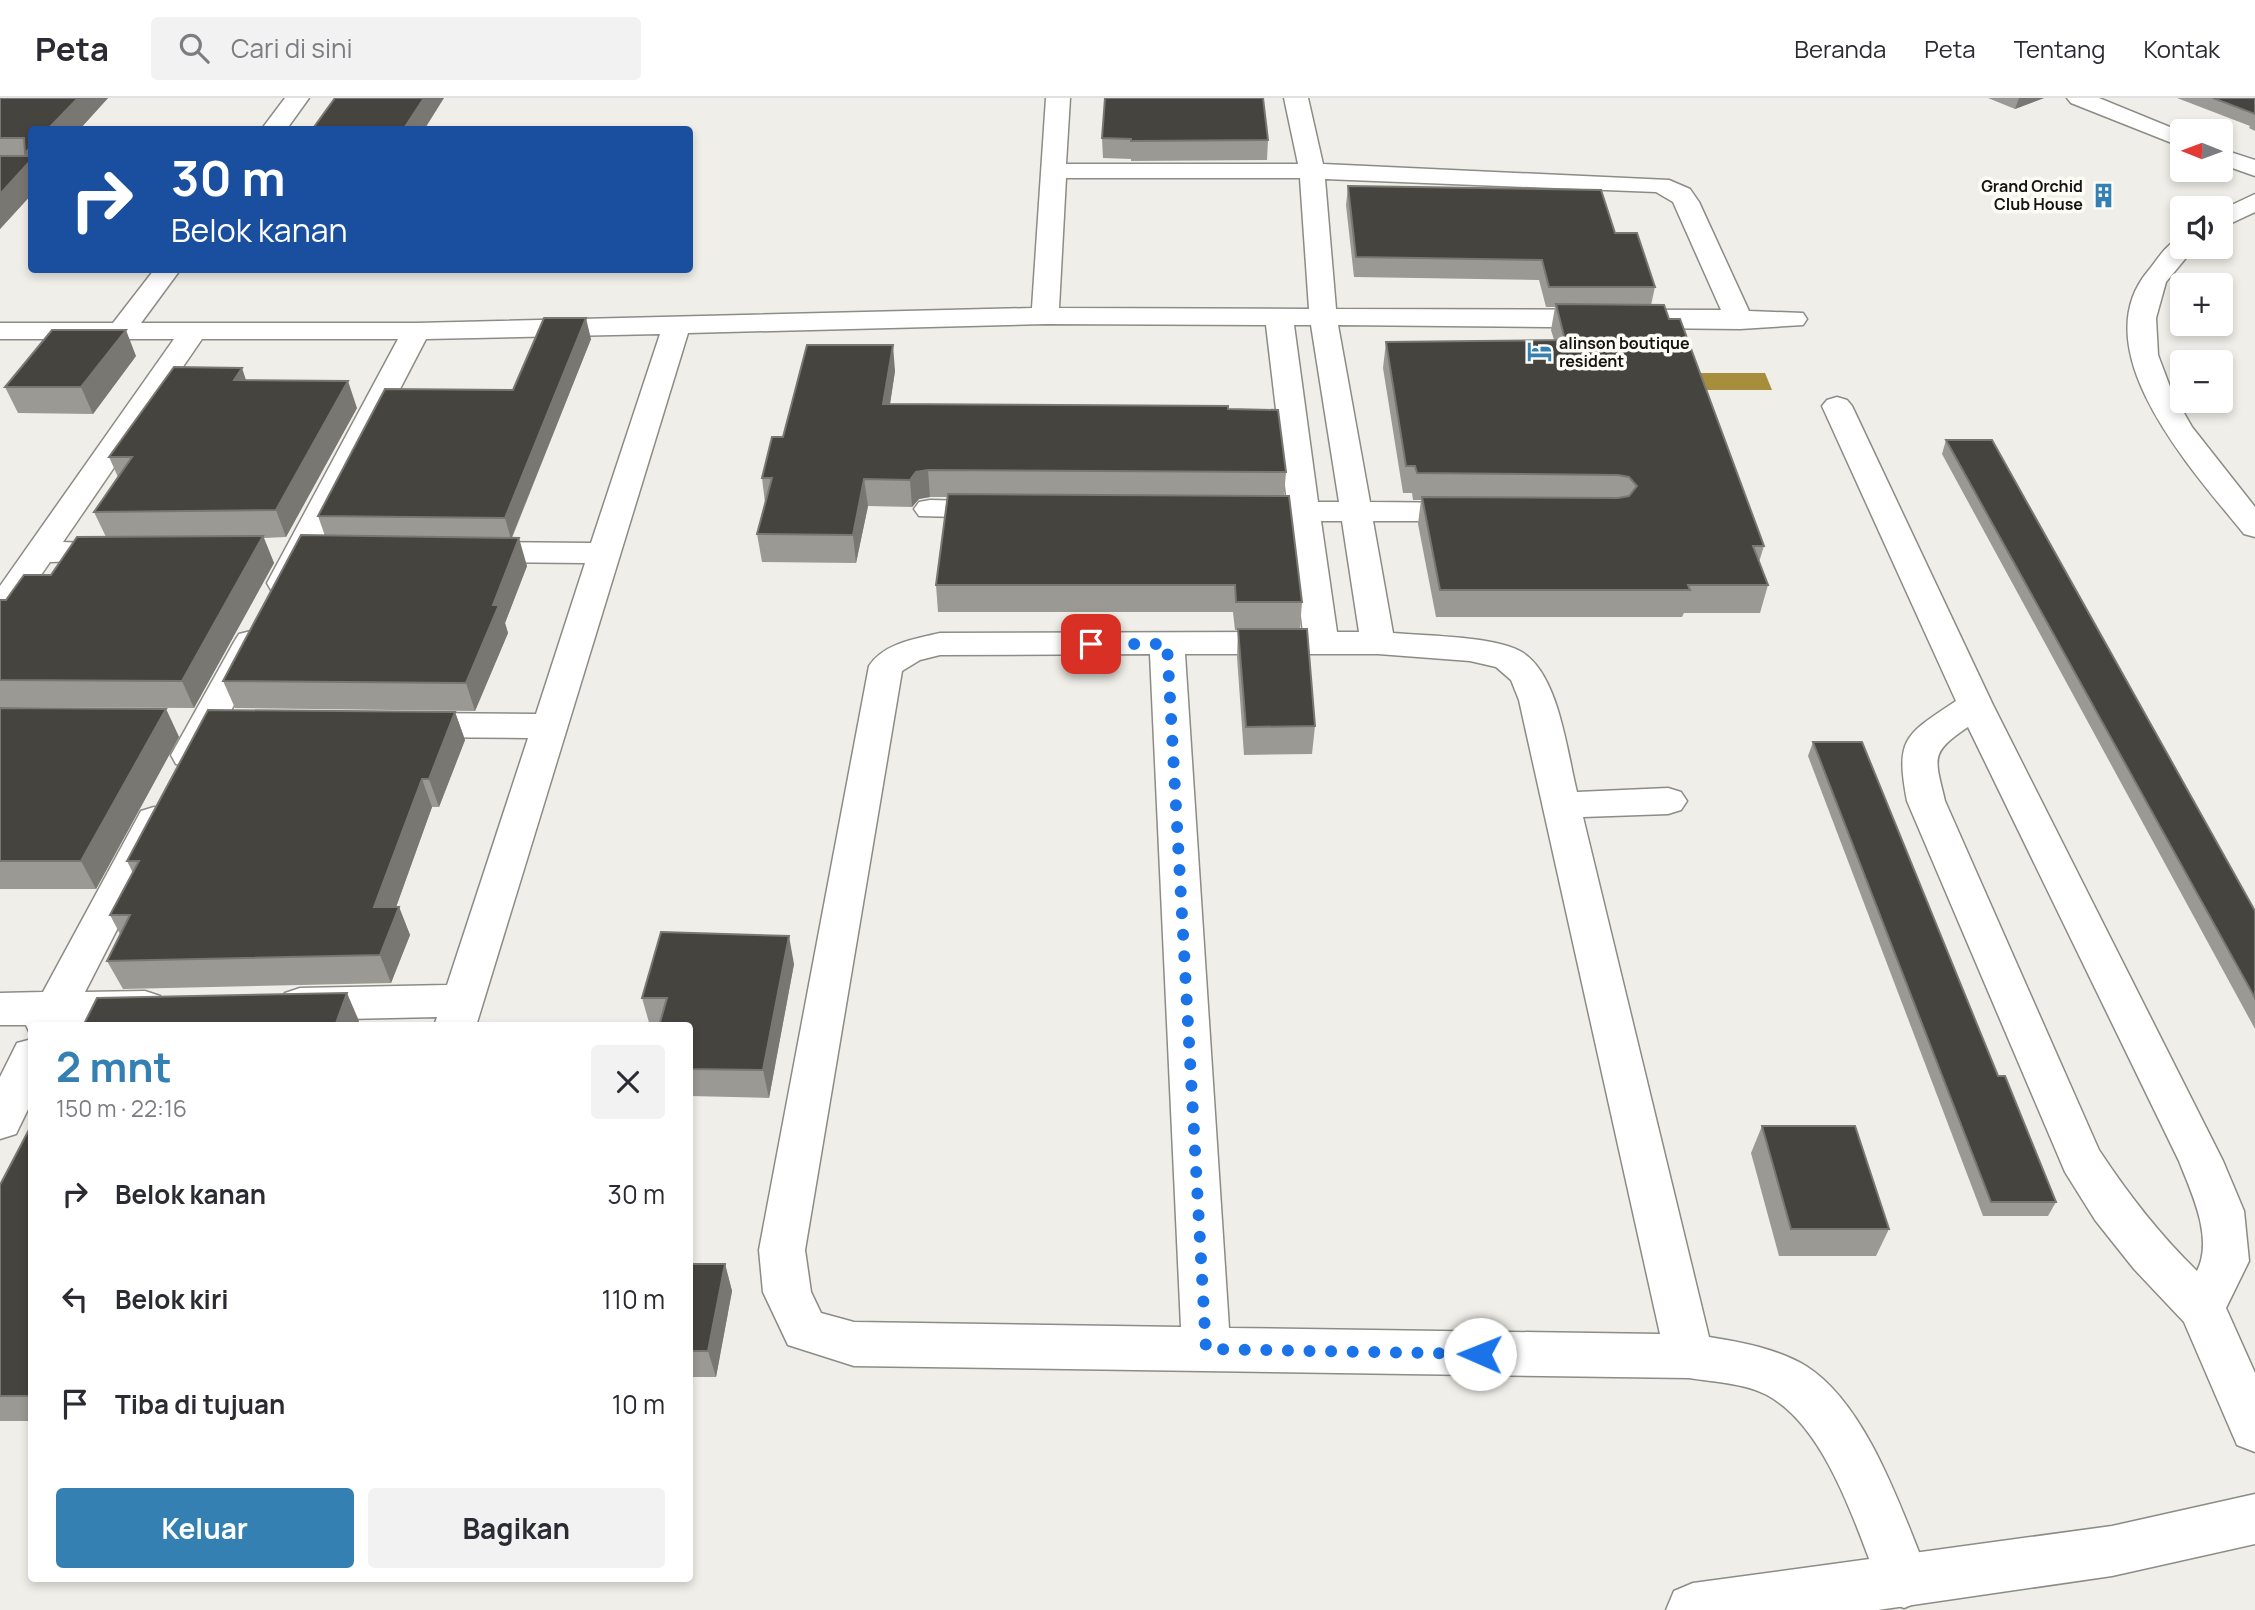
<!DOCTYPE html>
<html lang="id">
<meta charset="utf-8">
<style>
:root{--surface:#fff;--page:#f2f2f3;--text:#2b2b33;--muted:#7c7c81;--line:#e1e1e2;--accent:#3580b3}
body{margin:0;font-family:Manrope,sans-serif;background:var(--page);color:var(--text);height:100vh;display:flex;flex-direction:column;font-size:26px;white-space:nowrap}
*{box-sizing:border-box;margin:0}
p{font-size:23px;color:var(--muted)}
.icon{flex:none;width:38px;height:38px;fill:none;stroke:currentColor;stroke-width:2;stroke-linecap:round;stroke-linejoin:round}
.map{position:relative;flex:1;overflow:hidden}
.panel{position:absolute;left:28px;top:924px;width:665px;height:560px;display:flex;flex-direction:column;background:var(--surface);border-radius:7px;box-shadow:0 4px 10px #0003}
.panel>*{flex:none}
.top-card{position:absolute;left:28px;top:28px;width:665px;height:147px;border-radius:7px;box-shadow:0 4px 10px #0003;background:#1a4fa0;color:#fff;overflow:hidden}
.needle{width:46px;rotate:271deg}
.fabs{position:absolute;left:2170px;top:21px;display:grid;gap:14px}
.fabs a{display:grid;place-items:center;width:63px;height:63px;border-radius:7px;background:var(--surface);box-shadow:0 4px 10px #0003;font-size:35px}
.pin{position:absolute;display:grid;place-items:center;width:60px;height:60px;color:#fff;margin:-30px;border-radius:14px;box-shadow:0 4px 10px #0006}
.me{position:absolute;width:77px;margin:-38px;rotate:271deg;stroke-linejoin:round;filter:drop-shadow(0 0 5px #0008)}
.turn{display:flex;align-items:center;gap:24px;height:147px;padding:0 28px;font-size:32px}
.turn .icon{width:91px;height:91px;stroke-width:2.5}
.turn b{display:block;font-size:49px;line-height:60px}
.round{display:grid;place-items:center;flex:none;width:74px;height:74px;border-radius:7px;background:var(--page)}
.summary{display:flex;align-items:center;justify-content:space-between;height:119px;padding:0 28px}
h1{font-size:42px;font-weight:700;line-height:52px;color:var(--accent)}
.primary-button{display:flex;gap:14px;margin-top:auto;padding:14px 28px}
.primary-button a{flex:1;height:80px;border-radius:7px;background:var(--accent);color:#fff;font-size:28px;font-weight:700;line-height:80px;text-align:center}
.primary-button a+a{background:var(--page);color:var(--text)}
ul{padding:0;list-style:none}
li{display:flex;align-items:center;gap:21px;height:105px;padding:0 28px}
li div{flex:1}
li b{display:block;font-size:26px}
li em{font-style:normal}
header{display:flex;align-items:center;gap:42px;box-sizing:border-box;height:98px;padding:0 35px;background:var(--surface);border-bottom:2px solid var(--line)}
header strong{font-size:33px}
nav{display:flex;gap:38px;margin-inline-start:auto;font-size:24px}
.search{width:490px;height:63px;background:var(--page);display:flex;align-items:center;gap:18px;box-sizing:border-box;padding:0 24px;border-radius:7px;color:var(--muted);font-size:26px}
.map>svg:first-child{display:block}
.water{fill:#a78e3d}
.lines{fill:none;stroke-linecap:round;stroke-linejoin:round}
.minor-casing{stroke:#8c8b85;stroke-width:3}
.tertiary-casing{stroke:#8c8b85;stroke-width:3}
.minor{fill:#fff;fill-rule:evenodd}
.tertiary{fill:#fff;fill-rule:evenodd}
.wall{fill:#9a9994}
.shaded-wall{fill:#787772}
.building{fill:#45443f;stroke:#787772;stroke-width:2}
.route{stroke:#1a73e8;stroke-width:12;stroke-dasharray:0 21.6}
.labels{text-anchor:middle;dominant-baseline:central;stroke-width:7;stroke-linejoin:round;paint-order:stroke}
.far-poi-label{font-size:16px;font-weight:bold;fill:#151412;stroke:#fdfcf5;text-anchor:end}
</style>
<header>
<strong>Peta</strong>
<div class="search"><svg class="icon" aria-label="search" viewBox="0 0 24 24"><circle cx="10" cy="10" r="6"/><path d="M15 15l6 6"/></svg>Cari di sini</div>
<nav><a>Beranda</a><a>Peta</a><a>Tentang</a><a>Kontak</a></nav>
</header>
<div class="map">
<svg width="2255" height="1512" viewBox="0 0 2255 1512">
<rect width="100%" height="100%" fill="#f0eee8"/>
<path class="water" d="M 1674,275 L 1765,275 L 1772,292 L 1680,292 Z"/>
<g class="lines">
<defs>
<g id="minor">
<path d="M 285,0 L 309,0 L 286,32 L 261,32 Z"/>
<path d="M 1046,0 L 1070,0 L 1066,66 L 1298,66 L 1284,0 L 1308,0 L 1323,66 L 1669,82 L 1690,91 L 1699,104 L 1749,213 L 1803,215 L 1807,221 L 1803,227 L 1740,231 L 1338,227 L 1370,404 L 1470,405 L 1481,407 L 1486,414 L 1481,421 L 1470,423 L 1373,423 L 1393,535 C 1427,538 1491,538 1520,553 C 1559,574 1567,655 1577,694 L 1668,690 L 1681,694 L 1687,703 L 1681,712 L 1668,716 L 1583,719 L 1709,1239 C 1741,1244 1778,1251 1806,1268 C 1869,1308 1903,1417 1931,1484 L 1923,1502 L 1904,1510 L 1885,1502 C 1859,1440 1830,1331 1767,1297 C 1744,1285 1714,1284 1689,1280 L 854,1268 L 788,1247 L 763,1194 L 759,1152 L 869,568 C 884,545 915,541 940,535 L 1303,534 L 1289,423 L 1229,420 L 1224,413 L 1229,406 L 1287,404 L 1266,227 L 1045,226 L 688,235 L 476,928 L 434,928 L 437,919 L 300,922 L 285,917 L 279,906 L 285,895 L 300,890 L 447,887 L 528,640 L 408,639 L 395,635 L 390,627 L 395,619 L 408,615 L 536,616 L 585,465 L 470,464 L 459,461 L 454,454 L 459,447 L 470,444 L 591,445 L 660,236 L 426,241 L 299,485 L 295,492 L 283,495 L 271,492 L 267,485 L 398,241 L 202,241 L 63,444 L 130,447 L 135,454 L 130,461 L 50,464 L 12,519 L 0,522 L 0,488 L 174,241 L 0,241 L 0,225 L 113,225 L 154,172 L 180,172 L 141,225 L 416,225 L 1032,210 ZM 1066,80 L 1300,80 L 1309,211 L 1059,210 ZM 1325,81 L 1656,94 L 1673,104 L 1721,212 L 1336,211 ZM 1294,227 L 1311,227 L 1339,404 L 1318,404 ZM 1321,423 L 1342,423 L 1359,534 L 1337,534 ZM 1150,556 L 1181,1229 L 854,1224 L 821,1215 L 811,1194 L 805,1152 L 902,573 L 920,562 L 940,557 ZM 1185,556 L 1378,556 L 1470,563 L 1496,569 L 1511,582 L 1519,602 L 1660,1236 L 1229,1230 Z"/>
<path d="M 2067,0 L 2099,0 L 2182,34 L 2182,49 L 2071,5 Z"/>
<path d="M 2221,51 L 2255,62 L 2255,78 L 2221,66 Z"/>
<path d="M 2255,96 L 2255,114 L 2221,130 L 2221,112 Z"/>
<path d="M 2182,140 L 2182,149 L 2195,149 L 2166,184 L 2156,220 L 2158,257 L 2172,294 L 2192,329 L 2255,409 L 2255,439 L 2244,436 C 2195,375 2081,253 2148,173 C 2158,161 2167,144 2182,140 Z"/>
<path d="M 1837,299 L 1847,302 L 1852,308 L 1993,607 L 2223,1063 L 2244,1113 L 2249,1163 L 2226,1210 L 2255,1275 L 2255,1354 L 2237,1347 L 2184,1224 L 2134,1171 L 2095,1122 L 2065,1074 L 1907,703 C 1895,640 1905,637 1956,603 L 1822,308 L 1827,302 ZM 1968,629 L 2179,1063 C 2191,1094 2214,1140 2197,1173 C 2159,1136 2128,1096 2099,1052 L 1945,703 C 1935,660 1929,655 1968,629 Z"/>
<path d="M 930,402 L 1009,404 L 1014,411 L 1009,418 L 998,420 L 919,418 L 914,411 L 919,404 Z"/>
<path d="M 251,533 L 263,536 L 268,544 L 207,657 L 202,666 L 189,669 L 176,666 L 171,657 L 234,544 L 239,536 Z"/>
<path d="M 154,709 L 167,713 L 173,722 L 85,894 L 145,893 L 160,898 L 166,909 L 160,920 L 145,925 L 32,928 L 32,940 L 26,927 L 0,927 L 0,895 L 43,894 L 141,713 Z"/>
<path d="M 32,941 L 32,1003 L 16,1036 L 0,1041 L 0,979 L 17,945 Z"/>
</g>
<path id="tertiary" d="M 2255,1396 L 2255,1446 L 2112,1478 L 1878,1512 L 1666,1512 L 1674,1493 L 1693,1485 L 2112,1428 Z"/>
</defs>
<use href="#minor" class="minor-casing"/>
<use href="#tertiary" class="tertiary-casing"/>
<use href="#minor" class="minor"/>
<use href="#tertiary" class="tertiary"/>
</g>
<g class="wall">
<path d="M 0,0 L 108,0 L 79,32 L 32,32 L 32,96 L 0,131 Z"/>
<path d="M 1988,0 L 2044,0 L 2015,11 Z"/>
<path d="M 2177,0 L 2255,0 L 2255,33 L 2249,30 L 2250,28 Z"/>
<path d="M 1102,40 L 1268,42 L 1267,62 L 1131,63 L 1131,61 L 1103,60 Z"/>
<path d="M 1348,88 L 1615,135 L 1655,189 L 1651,207 L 1669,221 L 1764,448 L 1759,464 L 1768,487 L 1760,515 L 1684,515 L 1682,519 L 1436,519 L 1418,426 L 1421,402 L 1413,402 L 1412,395 L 1403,395 L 1383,270 L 1386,244 L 1554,242 L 1551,232 L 1555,209 L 1546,209 L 1539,182 L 1354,179 L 1346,107 Z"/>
<path d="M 591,241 L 512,440 L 527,468 L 505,525 L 508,535 L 475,613 L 235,610 L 223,583 L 325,438 L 318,418 Z"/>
<path d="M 136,258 L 93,316 L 18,315 L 5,289 Z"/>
<path d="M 895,273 L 890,306 L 1228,311 L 1286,374 L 1284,398 L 1302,504 L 1300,531 L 1315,628 L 1312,656 L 1244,657 L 1237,559 L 1238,532 L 1235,532 L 1233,514 L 938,514 L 936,487 L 947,399 L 930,399 L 919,401 L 912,409 L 868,408 L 856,465 L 762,464 L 757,436 L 765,405 L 762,380 L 783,339 Z"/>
<path d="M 246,282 L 357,310 L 286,439 L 264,440 L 274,465 L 194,610 L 0,609 L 0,502 L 6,502 L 51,477 L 106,439 L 94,414 L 118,379 L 109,359 Z"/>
<path d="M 1946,342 L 2237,783 L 2255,813 L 2255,931 L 1942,356 Z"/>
<path d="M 0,610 L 166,611 L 179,639 L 96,791 L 0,791 Z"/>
<path d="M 455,614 L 465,642 L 439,709 L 432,709 L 396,809 L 399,809 L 410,837 L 391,885 L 123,891 L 107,863 L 120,836 L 110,817 L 133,775 L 127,763 Z"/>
<path d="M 1813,644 L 1998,978 L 2056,1104 L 2048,1118 L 1983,1118 L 1808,658 Z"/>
<path d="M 794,866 L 769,1000 L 690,998 L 690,928 L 650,928 L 642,900 Z"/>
<path d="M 32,1026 L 32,1323 L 0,1323 L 0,1087 Z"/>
<path d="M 1762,1028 L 1889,1131 L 1876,1158 L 1779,1158 L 1751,1055 Z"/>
<path d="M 690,1166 L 725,1166 L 732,1193 L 716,1279 L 690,1279 Z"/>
</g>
<g class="shaded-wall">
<path d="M 78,0 L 108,0 L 79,32 L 47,32 Z"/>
<path d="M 424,0 L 444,0 L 424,32 L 403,32 Z"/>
<path d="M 2019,0 L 2044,0 L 2015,11 Z"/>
<path d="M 32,48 L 32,96 L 0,131 L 0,96 L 29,64 L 25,55 Z"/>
<path d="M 586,220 L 591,241 L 511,441 L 505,420 Z"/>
<path d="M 126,232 L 136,258 L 93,316 L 81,289 Z"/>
<path d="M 893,247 L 895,273 L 886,332 L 883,306 Z"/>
<path d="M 242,270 L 251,297 L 234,282 Z"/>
<path d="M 348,283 L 357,310 L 286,439 L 276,412 Z"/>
<path d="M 928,372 L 930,399 L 919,401 L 912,409 L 910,382 L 916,374 Z"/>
<path d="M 864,381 L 868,408 L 856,465 L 853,437 Z"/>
<path d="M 263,438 L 274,465 L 194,610 L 182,583 Z"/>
<path d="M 519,440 L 527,468 L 505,525 L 508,535 L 475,613 L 466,585 L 493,507 Z"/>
<path d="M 166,611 L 179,639 L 96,791 L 81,763 Z"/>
<path d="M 455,614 L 465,642 L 439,709 L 429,681 Z"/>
<path d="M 422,681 L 432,709 L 386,837 L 374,809 Z"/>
<path d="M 399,809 L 410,837 L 391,885 L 380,857 Z"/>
<path d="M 789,838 L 794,866 L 769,1000 L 763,972 Z"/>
<path d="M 347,895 L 359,923 L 358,928 L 335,928 Z"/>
<path d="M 725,1166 L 732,1193 L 716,1279 L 708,1253 Z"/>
</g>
<g class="building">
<path d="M 0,0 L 78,0 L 47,32 L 32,32 L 32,48 L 25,55 L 24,40 L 0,40 Z"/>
<path d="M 335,0 L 424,0 L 403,32 L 323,32 L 324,29 L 314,29 Z"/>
<path d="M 1105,0 L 1263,0 L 1268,42 L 1131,43 L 1131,41 L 1102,40 Z"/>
<path d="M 2213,0 L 2255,0 L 2255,16 Z"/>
<path d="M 0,58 L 32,58 L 32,61 L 0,96 Z"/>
<path d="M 1348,88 L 1601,92 L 1615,135 L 1637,135 L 1655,189 L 1549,189 L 1542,162 L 1356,159 Z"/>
<path d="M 1556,206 L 1664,207 L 1669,221 L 1680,221 L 1764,448 L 1753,448 L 1768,487 L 1688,487 L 1690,492 L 1440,492 L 1422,399 L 1618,400 L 1629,398 L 1637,388 L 1629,379 L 1618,377 L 1417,375 L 1415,368 L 1406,368 L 1386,244 L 1565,242 Z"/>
<path d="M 544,220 L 586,220 L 505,420 L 318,418 L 385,291 L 513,292 Z"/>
<path d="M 52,232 L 126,232 L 81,289 L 5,289 Z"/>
<path d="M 807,247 L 893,247 L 883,306 L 1228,308 L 1228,311 L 1278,312 L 1286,374 L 928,372 L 916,374 L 910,382 L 864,381 L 853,437 L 757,436 L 772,380 L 762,380 L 772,339 L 783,339 Z"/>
<path d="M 174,269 L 242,270 L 234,282 L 348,283 L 276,412 L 94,414 L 132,359 L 109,359 Z"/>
<path d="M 1946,342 L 1992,342 L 2255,813 L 2255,900 Z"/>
<path d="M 948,396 L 1289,398 L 1302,504 L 1236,504 L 1235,487 L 936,487 Z"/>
<path d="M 301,437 L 519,440 L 493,507 L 499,507 L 466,585 L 223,583 Z"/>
<path d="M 263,438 L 182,583 L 0,582 L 0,502 L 6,502 L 24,477 L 51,477 L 77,439 Z"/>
<path d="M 1238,531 L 1307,531 L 1315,628 L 1246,629 Z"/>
<path d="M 0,610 L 166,611 L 81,763 L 0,763 Z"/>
<path d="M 208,612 L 455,614 L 429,681 L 422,681 L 374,809 L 399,809 L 380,857 L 107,863 L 130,817 L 110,817 L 139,763 L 127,763 Z"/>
<path d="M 1813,644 L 1862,644 L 1998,978 L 2005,978 L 2056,1104 L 1991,1104 Z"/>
<path d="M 661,834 L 789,838 L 763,972 L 690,971 L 690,928 L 659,928 L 667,900 L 642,900 Z"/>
<path d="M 347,895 L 335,928 L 83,928 L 97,900 Z"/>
<path d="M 32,1026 L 32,1298 L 0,1298 L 0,1087 Z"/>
<path d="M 1762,1028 L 1855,1028 L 1889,1131 L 1791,1131 Z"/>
<path d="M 690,1166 L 725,1166 L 708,1253 L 690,1253 Z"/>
</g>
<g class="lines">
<path class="route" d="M 1091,546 L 1167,546 L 1206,1251 L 1480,1256"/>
</g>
<defs>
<symbol id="building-bare" viewBox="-9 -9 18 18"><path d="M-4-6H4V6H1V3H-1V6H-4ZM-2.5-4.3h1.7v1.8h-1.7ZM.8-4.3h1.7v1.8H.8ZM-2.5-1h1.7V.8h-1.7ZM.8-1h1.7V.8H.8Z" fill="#3580b3" stroke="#fdfcf5" stroke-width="2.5" paint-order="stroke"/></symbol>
<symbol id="hotel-bare" viewBox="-9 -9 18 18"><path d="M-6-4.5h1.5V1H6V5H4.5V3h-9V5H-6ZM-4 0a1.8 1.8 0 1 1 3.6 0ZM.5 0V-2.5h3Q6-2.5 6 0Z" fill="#3580b3" stroke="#fdfcf5" stroke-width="2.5" paint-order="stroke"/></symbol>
</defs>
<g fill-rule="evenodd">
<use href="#building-bare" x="2086" y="80" width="35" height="35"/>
<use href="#hotel-bare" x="1522" y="236" width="35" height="35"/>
</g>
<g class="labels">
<g class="far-poi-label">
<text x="2083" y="88">Grand Orchid<tspan x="2083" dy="18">Club House</tspan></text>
<text x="1559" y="245" text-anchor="start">alinson boutique<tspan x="1559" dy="18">resident</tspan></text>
</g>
</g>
</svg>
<div class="fabs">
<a><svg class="needle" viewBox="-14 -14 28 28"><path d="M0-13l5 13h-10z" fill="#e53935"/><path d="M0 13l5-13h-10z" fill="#7c7c81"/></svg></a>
<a><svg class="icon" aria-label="sound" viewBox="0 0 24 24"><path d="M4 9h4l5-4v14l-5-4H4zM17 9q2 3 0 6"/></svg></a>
<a>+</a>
<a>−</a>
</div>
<div class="pin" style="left:1091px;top:546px;background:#d93025"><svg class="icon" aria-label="arrive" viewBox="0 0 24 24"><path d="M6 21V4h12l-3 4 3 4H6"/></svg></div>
<svg class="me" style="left:1480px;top:1256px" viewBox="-20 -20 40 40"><circle r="19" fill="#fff"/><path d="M0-13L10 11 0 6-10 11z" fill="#1a73e8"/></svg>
<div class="top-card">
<div class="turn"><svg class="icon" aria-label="right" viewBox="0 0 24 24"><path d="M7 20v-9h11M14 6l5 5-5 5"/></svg><div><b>30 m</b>Belok kanan</div></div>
</div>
<section class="panel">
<div class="summary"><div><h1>2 mnt</h1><p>150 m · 22:16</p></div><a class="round"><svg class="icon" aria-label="close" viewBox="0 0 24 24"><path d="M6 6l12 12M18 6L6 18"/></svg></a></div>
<ul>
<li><svg class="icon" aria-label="right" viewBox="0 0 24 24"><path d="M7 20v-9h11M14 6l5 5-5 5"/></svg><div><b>Belok kanan</b></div><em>30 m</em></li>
<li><svg class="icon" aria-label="left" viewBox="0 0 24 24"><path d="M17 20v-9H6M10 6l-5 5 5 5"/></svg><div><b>Belok kiri</b></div><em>110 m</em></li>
<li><svg class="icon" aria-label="arrive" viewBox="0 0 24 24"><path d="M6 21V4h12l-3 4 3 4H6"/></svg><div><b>Tiba di tujuan</b></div><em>10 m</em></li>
</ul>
<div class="primary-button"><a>Keluar</a><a>Bagikan</a></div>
</section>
</div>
